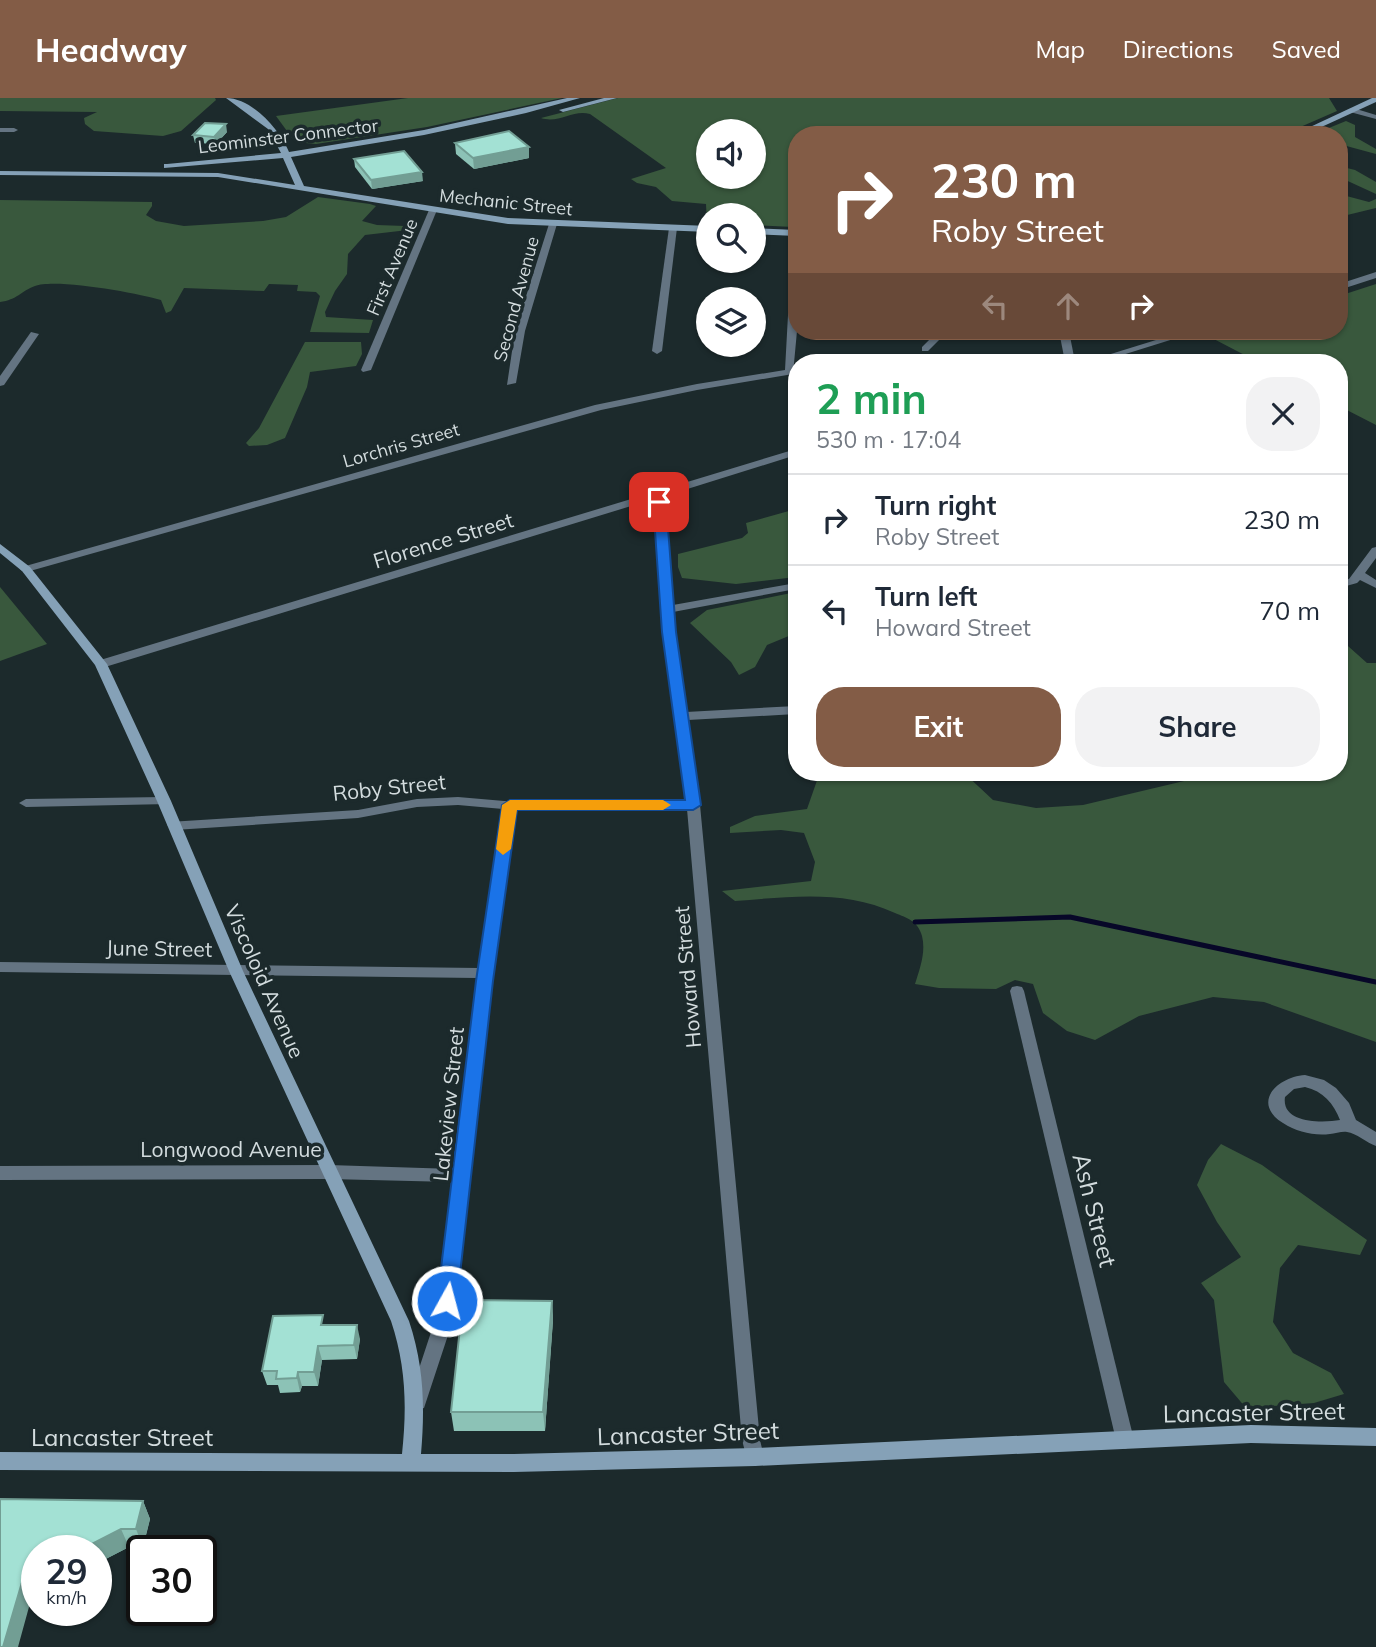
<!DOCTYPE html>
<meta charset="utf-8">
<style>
:root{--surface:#fff;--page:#f2f2f3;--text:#1f2937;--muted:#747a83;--line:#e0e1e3;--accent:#835c46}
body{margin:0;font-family:Mulish,sans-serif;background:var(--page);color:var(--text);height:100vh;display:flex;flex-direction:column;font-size:26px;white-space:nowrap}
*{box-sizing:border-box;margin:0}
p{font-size:23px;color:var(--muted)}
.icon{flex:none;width:38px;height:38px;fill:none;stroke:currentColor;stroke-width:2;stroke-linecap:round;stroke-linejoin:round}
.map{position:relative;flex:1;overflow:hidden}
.drawer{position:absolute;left:788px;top:256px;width:560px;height:427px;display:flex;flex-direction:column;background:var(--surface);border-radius:28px;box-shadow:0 2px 5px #0004}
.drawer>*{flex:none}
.banner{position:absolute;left:788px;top:28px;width:560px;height:214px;border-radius:28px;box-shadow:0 2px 5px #0004;background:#835c46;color:#fff;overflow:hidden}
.buttons{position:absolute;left:696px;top:21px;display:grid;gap:14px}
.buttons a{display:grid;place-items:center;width:70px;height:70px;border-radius:50%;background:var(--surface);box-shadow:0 2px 5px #0004;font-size:35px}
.speed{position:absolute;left:21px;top:1437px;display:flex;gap:14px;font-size:35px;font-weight:700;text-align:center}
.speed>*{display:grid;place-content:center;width:91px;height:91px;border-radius:50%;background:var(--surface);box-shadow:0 2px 5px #0004;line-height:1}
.speed small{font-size:18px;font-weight:400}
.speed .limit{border:4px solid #111;border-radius:10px;background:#fff;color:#111}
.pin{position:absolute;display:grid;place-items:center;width:60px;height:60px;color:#fff;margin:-30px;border-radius:14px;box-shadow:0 4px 10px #0006}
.me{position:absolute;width:77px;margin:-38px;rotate:7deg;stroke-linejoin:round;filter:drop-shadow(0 0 5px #0008)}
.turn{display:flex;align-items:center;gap:24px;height:147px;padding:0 28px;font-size:32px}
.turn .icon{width:91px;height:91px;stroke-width:2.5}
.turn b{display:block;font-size:49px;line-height:60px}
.lanes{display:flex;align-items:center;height:66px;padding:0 28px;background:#0003;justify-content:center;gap:35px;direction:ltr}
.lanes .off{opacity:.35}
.round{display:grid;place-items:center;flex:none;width:74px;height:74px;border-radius:28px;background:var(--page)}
.summary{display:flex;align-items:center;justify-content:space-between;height:119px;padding:0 28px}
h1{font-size:42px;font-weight:700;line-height:52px;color:#1e9e55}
.primary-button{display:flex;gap:14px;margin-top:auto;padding:14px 28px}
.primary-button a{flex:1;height:80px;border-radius:28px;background:var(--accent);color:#fff;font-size:28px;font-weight:700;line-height:80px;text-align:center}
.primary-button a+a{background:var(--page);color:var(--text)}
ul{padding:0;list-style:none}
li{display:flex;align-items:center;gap:21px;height:91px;padding:0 28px;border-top:2px solid var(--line)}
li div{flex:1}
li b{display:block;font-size:26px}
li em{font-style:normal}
header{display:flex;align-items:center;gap:42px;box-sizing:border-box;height:98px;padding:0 35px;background:var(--accent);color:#fff}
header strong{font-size:33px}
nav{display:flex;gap:38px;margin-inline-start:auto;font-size:24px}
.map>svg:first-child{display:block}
.green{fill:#39583d;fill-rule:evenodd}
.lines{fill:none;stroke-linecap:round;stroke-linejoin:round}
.stream{stroke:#070728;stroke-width:5}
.street{fill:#647482;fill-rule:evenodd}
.secondary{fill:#85a1b7;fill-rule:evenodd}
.wall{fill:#8cc2b6}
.shaded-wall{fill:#729e94}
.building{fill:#a3e1d4;stroke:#729e94;stroke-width:2}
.route{fill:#1a73e8;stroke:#114b97;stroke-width:2}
.slow{fill:#f59e0b}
.labels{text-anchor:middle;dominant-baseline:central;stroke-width:7;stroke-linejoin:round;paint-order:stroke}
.far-street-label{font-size:18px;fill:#d3dcde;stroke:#1c2a2c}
.street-label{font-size:21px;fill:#d3dcde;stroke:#1c2a2c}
.near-street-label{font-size:24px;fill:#d3dcde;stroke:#1c2a2c}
</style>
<header>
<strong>Headway</strong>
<nav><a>Map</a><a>Directions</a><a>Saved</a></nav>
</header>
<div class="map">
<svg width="1376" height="1549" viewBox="0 0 1376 1549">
<rect width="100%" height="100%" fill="#1c2a2c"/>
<g class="green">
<path d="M 0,0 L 215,0 L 216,2 L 181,33 L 163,38 L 94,33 L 85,26 L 84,20 L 97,14 L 0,13 Z"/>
<path d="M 408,0 L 562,0 L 427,29 L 316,46 L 295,44 L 276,18 Z"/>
<path d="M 618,0 L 1329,0 L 1337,13 L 1282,37 L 796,37 L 796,129 L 793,129 L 754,127 L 754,117 L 709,117 L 707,126 L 706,106 L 672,103 L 656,89 L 637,85 L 631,81 L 666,70 L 590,16 C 573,11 559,26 541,20 ZM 709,33 L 754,33 L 754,79 L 709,79 Z"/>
<path d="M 1346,23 L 1355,27 L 1355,39 L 1376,51 L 1376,56 L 1339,46 L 1339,37 L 1320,37 L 1319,34 Z"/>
<path d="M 1339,68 L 1355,72 L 1376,84 L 1376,96 L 1339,79 Z"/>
<path d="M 1339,96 L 1369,104 L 1376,101 L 1376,110 L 1339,119 Z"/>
<path d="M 318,99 L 370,106 L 376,108 L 362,123 L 377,127 L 405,128 L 408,132 L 365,137 L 348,156 L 347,176 L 335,193 L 325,214 L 326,219 L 373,222 L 369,235 L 310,234 L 320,198 L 316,194 L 297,193 L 298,187 L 269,186 L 264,193 L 184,190 L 171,213 L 166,215 L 161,202 C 138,195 55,180 35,188 C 21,193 17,202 0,204 L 0,102 L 152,104 L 152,108 L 146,117 L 156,123 L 184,128 L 263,123 L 286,119 Z"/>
<path d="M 1376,186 L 1376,327 L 1339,308 L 1339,264 L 1258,264 L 1210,239 L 1229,233 L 1339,233 L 1339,198 Z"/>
<path d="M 305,244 L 361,244 L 362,256 L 356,268 L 310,274 L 307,289 L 285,340 L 267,347 L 249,348 L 246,345 L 259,330 Z"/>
<path d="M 796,411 L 796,479 L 736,486 L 682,480 L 678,469 L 678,456 L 742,440 L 748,435 L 746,425 Z"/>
<path d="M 0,489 L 47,546 L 0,563 Z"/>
<path d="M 796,494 L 796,535 L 767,547 L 755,569 L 739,577 L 731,564 L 690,525 L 707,512 Z"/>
<path d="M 1339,540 L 1367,565 L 1376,565 L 1376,944 L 1264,904 L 1213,899 L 1139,918 L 1095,942 L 1067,933 L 1043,915 L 1033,886 L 1015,882 L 996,891 L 939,890 L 915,886 C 920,870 926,854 922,838 C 918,823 907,820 895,815 C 844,791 789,799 735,803 L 722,793 L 811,783 L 815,764 L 804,735 L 781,732 L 730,735 L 730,729 L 755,718 L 807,711 L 820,674 L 963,674 L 993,702 L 1036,710 L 1083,707 L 1222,674 L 1339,674 Z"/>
<path d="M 1221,1046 L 1262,1067 L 1367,1142 L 1360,1157 L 1298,1147 L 1280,1170 L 1273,1224 L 1293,1255 L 1331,1275 L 1344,1296 L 1314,1305 L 1246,1310 L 1224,1284 L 1214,1202 L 1201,1185 L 1241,1159 L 1217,1124 L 1197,1087 L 1208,1062 Z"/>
</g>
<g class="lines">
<path class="stream" d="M 915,824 L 1070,819 L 1376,884"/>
<g class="street">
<path d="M 1353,10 L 1376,17 L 1376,21 L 1350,14 L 1349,12 Z"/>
<path d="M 0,30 L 14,30 L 18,32 L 14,34 L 0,34 Z"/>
<path d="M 433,109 L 437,112 L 371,272 L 363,274 L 361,272 L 429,112 Z"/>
<path d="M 553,123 L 557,126 L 525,233 L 516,285 L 507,287 L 515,233 L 549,126 Z"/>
<path d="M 673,127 L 677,130 L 662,253 L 657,256 L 652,253 L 669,130 Z"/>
<path d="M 796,141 L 797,233 L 793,276 L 697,292 L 601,312 L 30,473 L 22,473 L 20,471 L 22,469 L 595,307 L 697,286 L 785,272 L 792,144 Z"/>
<path d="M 1376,174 L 1376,180 L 1339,192 L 1339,186 Z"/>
<path d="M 929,233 L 939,233 L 941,240 L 928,253 L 922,253 L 922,249 L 931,240 Z"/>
<path d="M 1059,233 L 1069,233 L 1075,264 L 1065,264 Z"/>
<path d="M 1185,233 L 1199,233 L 1100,264 L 1085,264 Z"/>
<path d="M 31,234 L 39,236 L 4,287 L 0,288 L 0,278 Z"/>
<path d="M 796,351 L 796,357 L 665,398 L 673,507 L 796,485 L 796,491 L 673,514 L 686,614 L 796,608 L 796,616 L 688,622 L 700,707 L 760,1342 L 764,1359 L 762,1365 L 755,1368 L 748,1365 L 742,1342 L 687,711 L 516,712 L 491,883 L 454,1219 L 424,1310 L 417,1312 L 410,1310 L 408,1304 L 436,1219 L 452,1084 L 329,1081 L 0,1082 L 0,1068 L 329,1067 L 454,1071 L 477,880 L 0,874 L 0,864 L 479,870 L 503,711 L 458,707 L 417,709 L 358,720 L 174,732 L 167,727 L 169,724 L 358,712 L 417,701 L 458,699 L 515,704 L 686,703 L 663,534 L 654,401 L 105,569 L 97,569 L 95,566 L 97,563 Z"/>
<path d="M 1376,449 L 1376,460 L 1365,475 L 1376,482 L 1376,490 L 1360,482 L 1357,485 L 1339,490 L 1339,483 L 1349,481 L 1372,450 Z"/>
<path d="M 164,699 L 171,703 L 169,706 L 26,709 L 19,705 L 26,701 Z"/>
<path d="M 1017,888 L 1022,889 L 1024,893 L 1134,1342 L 1132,1348 L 1125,1351 L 1118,1348 L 1116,1342 L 1010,893 L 1012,889 Z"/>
<path d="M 1305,977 L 1324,982 L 1336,990 L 1349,1005 L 1356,1022 L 1376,1034 L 1376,1048 C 1367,1045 1356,1035 1347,1034 C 1342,1033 1335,1036 1330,1036 C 1314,1038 1297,1034 1283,1025 C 1251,1005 1277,979 1305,977 ZM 1305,989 C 1323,993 1334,1006 1340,1022 C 1323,1025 1281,1026 1285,999 L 1294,991 Z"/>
</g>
<g class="secondary">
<path d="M 226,0 C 252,0 280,32 289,54 L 424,32 L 567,0 L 580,0 L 526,15 L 424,37 L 291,59 L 304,88 L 508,120 L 709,128 L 709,134 L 508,126 L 218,79 L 0,77 L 0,73 L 218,75 L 295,87 L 283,60 L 164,70 L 164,66 L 167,66 L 281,55 L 268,31 Z"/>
<path d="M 604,0 L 617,0 L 563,14 L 559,12 Z"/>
<path d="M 1372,0 L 1376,0 L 1376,4 L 1304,37 L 1293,37 Z"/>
<path d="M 754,130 L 796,132 L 796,138 L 754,136 Z"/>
<path d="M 0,446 L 30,469 L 107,566 L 171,703 L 243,873 L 409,1223 C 424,1268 425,1309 421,1356 L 514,1356 L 755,1350 L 1251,1327 L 1376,1330 L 1376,1348 L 1251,1345 L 755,1368 L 514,1374 L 0,1372 L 0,1354 L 402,1356 C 407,1309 406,1268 391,1223 L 229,873 L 157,703 L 95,567 L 22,473 L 0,455 Z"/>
</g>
</g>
<g class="wall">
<path d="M 227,34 L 216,46 L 195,45 L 193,37 Z"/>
<path d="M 455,45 L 529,60 L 474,71 L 456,56 Z"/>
<path d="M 354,61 L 423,83 L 372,91 L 355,69 Z"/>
<path d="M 552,1203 L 553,1222 L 545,1333 L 454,1333 L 451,1314 Z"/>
<path d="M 325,1227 L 360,1241 L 357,1261 L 322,1262 L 318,1288 L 302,1288 L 300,1294 L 280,1295 L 278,1287 L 267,1287 L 262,1273 Z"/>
<path d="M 0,1401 L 143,1403 L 150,1421 L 143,1449 L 129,1449 L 96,1466 L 96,1452 L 37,1452 L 37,1496 L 32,1498 Z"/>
</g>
<g class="shaded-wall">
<path d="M 226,26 L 227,34 L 216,46 L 214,39 Z"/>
<path d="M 529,49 L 529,60 L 474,71 L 473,60 Z"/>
<path d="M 422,74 L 423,83 L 372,91 L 371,82 Z"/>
<path d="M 552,1203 L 553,1222 L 545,1333 L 543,1314 Z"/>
<path d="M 357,1227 L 360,1241 L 357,1261 L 354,1247 Z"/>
<path d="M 318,1248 L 322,1262 L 318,1288 L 314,1274 Z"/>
<path d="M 298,1274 L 302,1288 L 300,1294 L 297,1280 Z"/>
<path d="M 143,1403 L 150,1421 L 143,1449 L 136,1431 Z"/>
<path d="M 121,1431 L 129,1449 L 96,1466 L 96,1452 L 85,1452 L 84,1450 Z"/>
<path d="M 37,1473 L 37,1496 L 32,1498 L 18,1549 L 3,1549 L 23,1481 Z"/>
<path d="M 96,1477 L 103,1495 L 96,1498 Z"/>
</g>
<g class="building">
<path d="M 205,25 L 226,26 L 214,39 L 193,37 Z"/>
<path d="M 509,33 L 529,49 L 473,60 L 455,45 Z"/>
<path d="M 404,53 L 422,74 L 371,82 L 354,61 Z"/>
<path d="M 463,1202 L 552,1203 L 543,1314 L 451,1314 Z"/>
<path d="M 323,1217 L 321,1227 L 357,1227 L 354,1247 L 318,1248 L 314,1274 L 298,1274 L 297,1280 L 276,1281 L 277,1273 L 262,1273 L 273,1218 Z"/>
<path d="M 0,1401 L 143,1403 L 136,1431 L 121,1431 L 84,1450 L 85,1452 L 37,1452 L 37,1473 L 23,1481 L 3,1549 L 0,1549 Z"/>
</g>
<path class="route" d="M 659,400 L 666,404 L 676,534 L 701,707 L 693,712 L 517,712 L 493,883 L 457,1203 L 454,1209 L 447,1211 L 440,1209 L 437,1203 L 476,883 L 502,707 L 510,702 L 685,702 L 662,534 L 653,404 Z"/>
<path class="slow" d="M 510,702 L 663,702 L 671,707 L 663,712 L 517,712 L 511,751 L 503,757 L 496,751 L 502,707 Z"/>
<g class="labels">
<g class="far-street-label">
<text transform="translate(288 38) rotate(-7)">Leominster Connector</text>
<text transform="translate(506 104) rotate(6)">Mechanic Street</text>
<text transform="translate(392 169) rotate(-67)">First Avenue</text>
<text transform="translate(516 201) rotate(-75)">Second Avenue</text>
<text transform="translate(401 347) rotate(-16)">Lorchris Street</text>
</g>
<g class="street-label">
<text transform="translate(443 442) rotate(-17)">Florence Street</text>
<text transform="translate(389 689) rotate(-6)">Roby Street</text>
<text transform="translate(159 850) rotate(1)">June Street</text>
<text transform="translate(687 879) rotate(-95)">Howard Street</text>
<text transform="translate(265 883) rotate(66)">Viscoloid Avenue</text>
<text transform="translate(448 1006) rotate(-84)">Lakeview Street</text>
<text x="231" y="1051">Longwood Avenue</text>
</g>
<g class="near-street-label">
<text transform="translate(1095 1112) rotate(76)">Ash Street</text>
<text transform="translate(1254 1314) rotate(-1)">Lancaster Street</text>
<text transform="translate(688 1335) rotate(-2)">Lancaster Street</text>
<text x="122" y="1339">Lancaster Street</text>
</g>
</g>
</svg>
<div class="buttons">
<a><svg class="icon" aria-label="sound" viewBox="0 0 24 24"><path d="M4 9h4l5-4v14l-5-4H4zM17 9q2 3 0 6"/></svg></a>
<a><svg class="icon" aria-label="search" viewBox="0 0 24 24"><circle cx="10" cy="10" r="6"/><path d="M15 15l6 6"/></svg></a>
<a><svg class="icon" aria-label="layers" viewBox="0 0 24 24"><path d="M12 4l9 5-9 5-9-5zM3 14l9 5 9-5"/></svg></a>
</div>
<div class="speed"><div>29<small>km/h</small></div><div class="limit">30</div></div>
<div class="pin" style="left:659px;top:404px;background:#d93025"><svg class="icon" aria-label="arrive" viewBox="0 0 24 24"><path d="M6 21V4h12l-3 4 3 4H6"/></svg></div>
<svg class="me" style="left:447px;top:1203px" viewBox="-20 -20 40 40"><circle r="17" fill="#1a73e8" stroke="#fff" stroke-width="3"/><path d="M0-11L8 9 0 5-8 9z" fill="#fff"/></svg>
<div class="banner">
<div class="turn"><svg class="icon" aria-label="right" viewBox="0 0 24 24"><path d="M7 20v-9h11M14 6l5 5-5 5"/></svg><div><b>230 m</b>Roby Street</div></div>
<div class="lanes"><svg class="icon off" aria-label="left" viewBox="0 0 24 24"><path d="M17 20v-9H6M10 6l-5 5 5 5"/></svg><svg class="icon off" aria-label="ahead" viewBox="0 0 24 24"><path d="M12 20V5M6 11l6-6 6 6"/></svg><svg class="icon" aria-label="right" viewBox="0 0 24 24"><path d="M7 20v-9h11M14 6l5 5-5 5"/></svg></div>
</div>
<section class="drawer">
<div class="summary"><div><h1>2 min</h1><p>530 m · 17:04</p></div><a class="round"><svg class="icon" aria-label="close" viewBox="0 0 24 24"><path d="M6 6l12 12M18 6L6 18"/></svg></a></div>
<ul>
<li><svg class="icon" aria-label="right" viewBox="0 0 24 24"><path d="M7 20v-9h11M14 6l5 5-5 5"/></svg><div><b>Turn right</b><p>Roby Street</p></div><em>230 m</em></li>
<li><svg class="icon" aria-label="left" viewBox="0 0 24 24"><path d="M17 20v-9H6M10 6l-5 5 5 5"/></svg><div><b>Turn left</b><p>Howard Street</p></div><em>70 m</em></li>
</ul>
<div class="primary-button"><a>Exit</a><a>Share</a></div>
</section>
</div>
